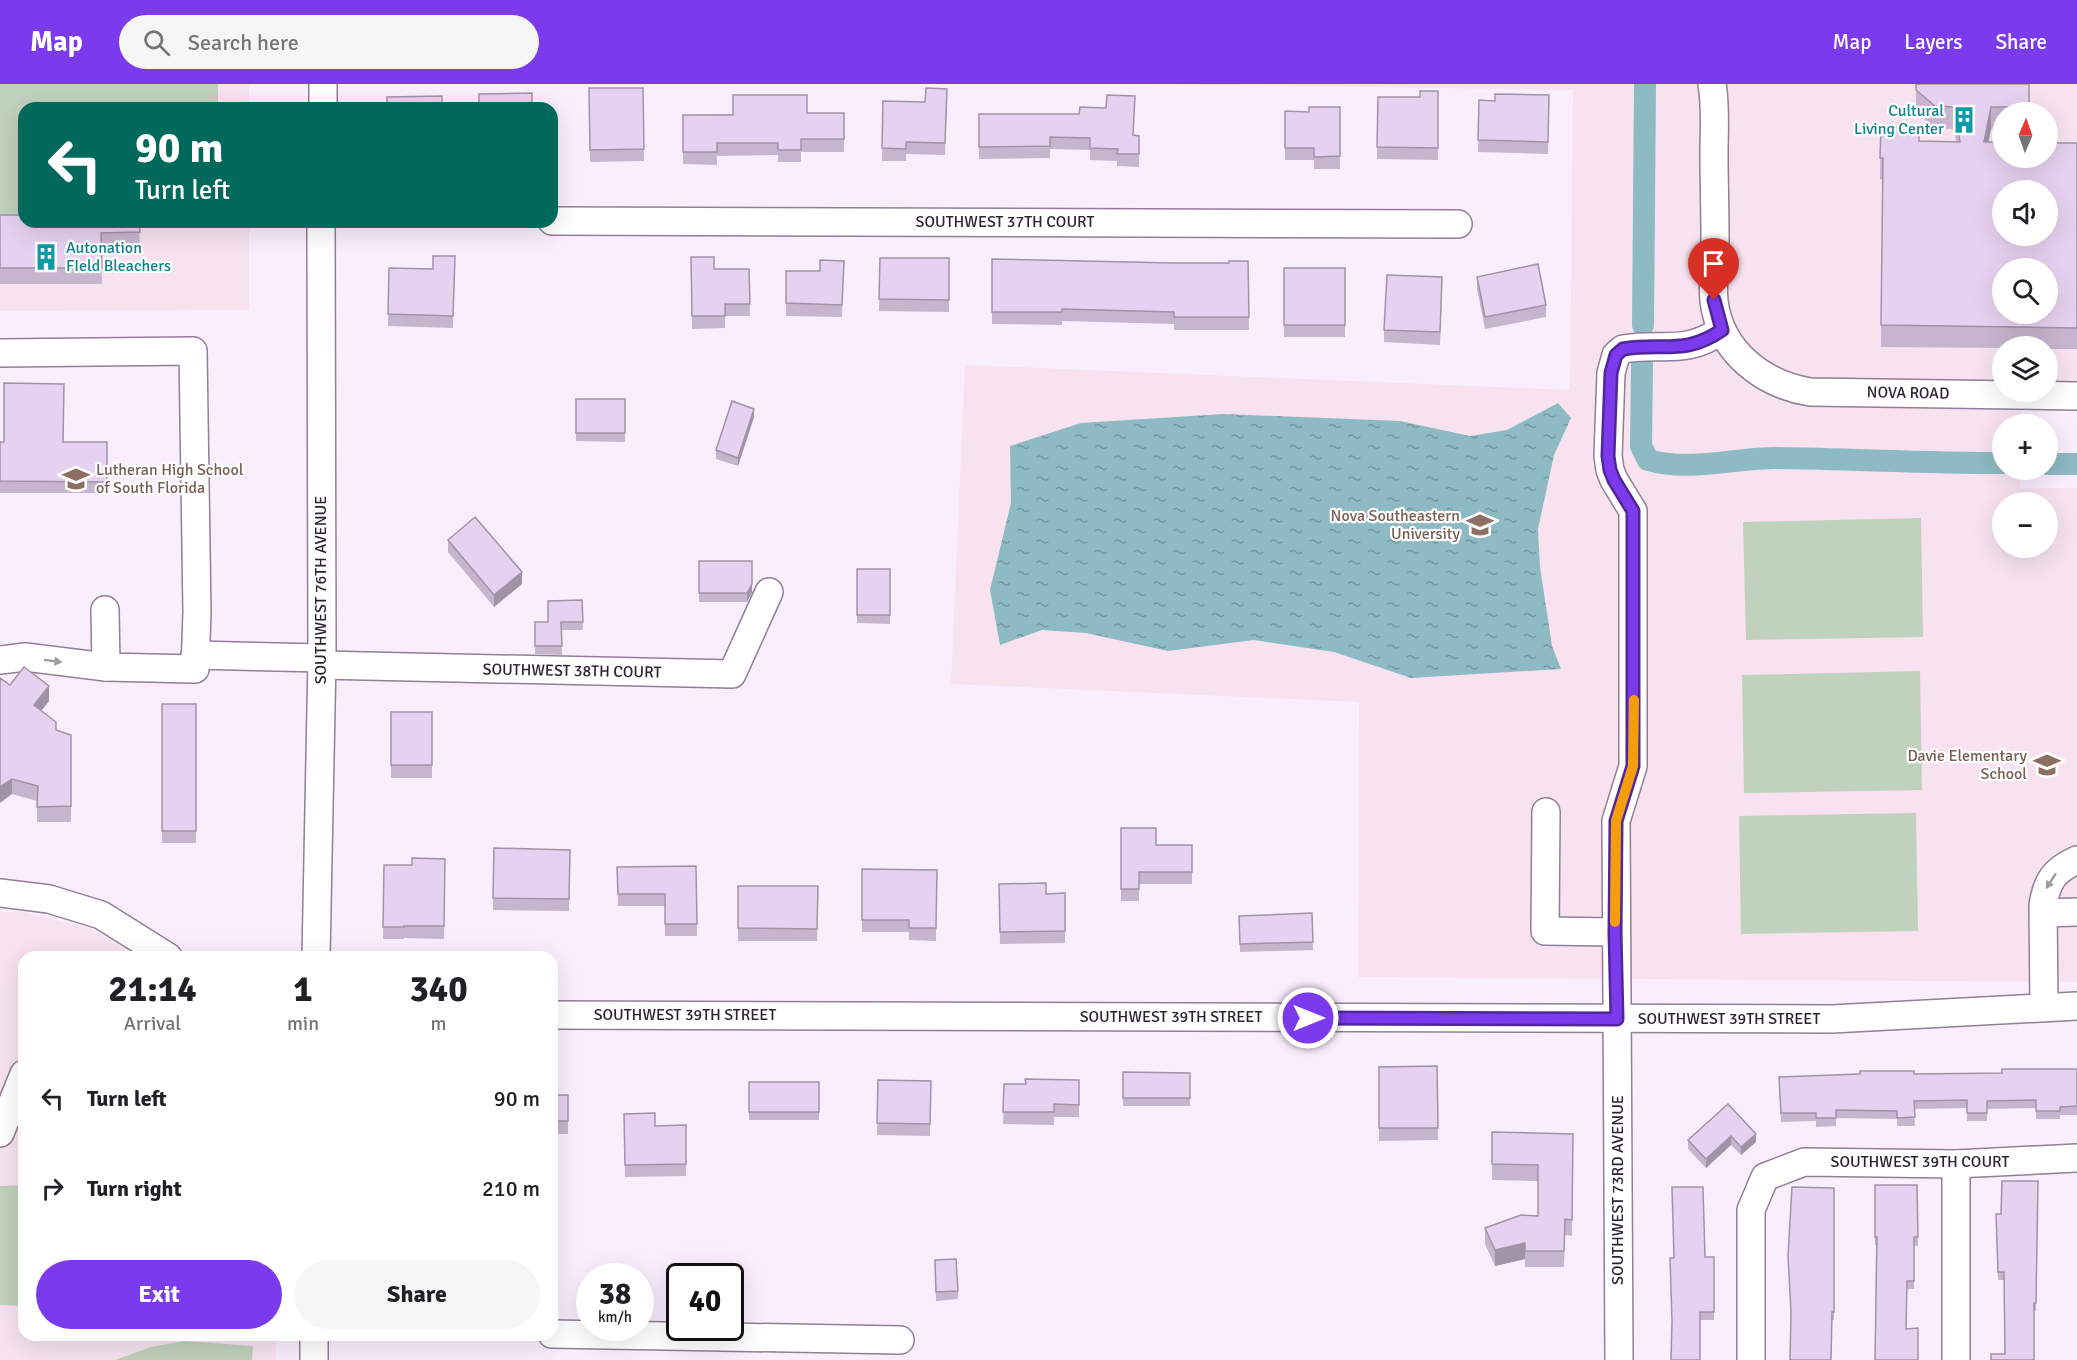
<!DOCTYPE html>
<meta charset="utf-8">
<style>
:root{--surface:#fff;--page:#f6f6f6;--text:#202124;--muted:#757577;--accent:#7c3aed}
body{margin:0;font-family:Signika,sans-serif;background:var(--page);color:var(--text);height:100vh;display:flex;flex-direction:column;font-size:22px;white-space:nowrap}
*{box-sizing:border-box;margin:0}
p{font-size:20px;color:var(--muted)}
.icon{flex:none;width:33px;height:33px;fill:none;stroke:currentColor;stroke-width:2;stroke-linecap:round;stroke-linejoin:round}
.map{position:relative;flex:1;overflow:hidden}
.drawer{position:absolute;left:18px;top:867px;width:540px;height:390px;display:flex;flex-direction:column;background:var(--surface);border-radius:18px;box-shadow:0 6px 24px #0002}
.drawer>*{flex:none}
.guide{position:absolute;left:18px;top:18px;width:540px;height:126px;border-radius:18px;box-shadow:0 6px 24px #0002;background:#00695c;color:#fff;overflow:hidden}
.needle{width:39px;rotate:2deg}
.controls{position:absolute;left:1992px;top:18px;display:grid;gap:12px}
.controls a{display:grid;place-items:center;width:66px;height:66px;border-radius:50%;background:var(--surface);box-shadow:0 6px 24px #0002;font-size:30px}
.speed{position:absolute;left:576px;top:1179px;display:flex;gap:12px;font-size:30px;font-weight:700;text-align:center}
.speed>*{display:grid;place-content:center;width:78px;height:78px;border-radius:50%;background:var(--surface);box-shadow:0 6px 24px #0002;line-height:1}
.speed small{font-size:15px;font-weight:400}
.speed .limit{border:3px solid #111;border-radius:9px;background:#fff;color:#111}
.pin{position:absolute;display:grid;place-items:center;width:51px;height:51px;color:#fff;margin:-62px -26px;border-radius:50% 50% 50% 0;rotate:-45deg;box-shadow:0 0 6px #0007}
.pin .icon{rotate:45deg}
.me{position:absolute;width:66px;margin:-33px;rotate:90deg;stroke-linejoin:round;filter:drop-shadow(0 0 4px #0008)}
.turn{display:flex;align-items:center;gap:21px;height:126px;padding:0 18px;font-size:27px}
.turn .icon{width:78px;height:78px;stroke-width:2.5}
.turn b{display:block;font-size:42px;line-height:51px}
.eta{display:flex;justify-content:space-evenly;align-items:center;height:102px;text-align:center}
.eta b{font-size:36px;font-weight:700;line-height:42px}
.cta{display:flex;gap:12px;margin-top:auto;padding:12px 18px}
.cta a{flex:1;height:69px;border-radius:36px;background:var(--accent);color:#fff;font-size:24px;font-weight:700;line-height:69px;text-align:center}
.cta a+a{background:var(--page);color:var(--text)}
ul{padding:0;list-style:none}
li{display:flex;align-items:center;gap:18px;height:90px;padding:0 18px}
li div{flex:1}
li b{display:block;font-size:22px}
li em{font-style:normal}
header{display:flex;align-items:center;gap:36px;box-sizing:border-box;height:84px;padding:0 30px;background:var(--accent);color:#fff}
header strong{font-size:28px}
nav{display:flex;gap:33px;margin-inline-start:auto;font-size:21px}
.search{width:420px;height:54px;background:var(--page);display:flex;align-items:center;gap:15px;box-sizing:border-box;padding:0 21px;border-radius:33px;color:var(--muted);font-size:22px}
.map>svg:first-child{display:block}
.education{fill:#f8e2f0;fill-rule:evenodd}
.green{fill:#c0d1bd}
.water{fill:url(#water-ripples)}
.lines{fill:none;stroke-linecap:round;stroke-linejoin:round}
.canal{stroke:#8ebac3;stroke-width:22}
.minor-casing{stroke:#907f96;stroke-width:30}
.minor{stroke:#fff;stroke-width:27}
.wall{fill:#c7b4ce}
.shaded-wall{fill:#a292a8}
.building{fill:#e7d1f0;stroke:#a292a8;stroke-width:1.5;fill-rule:evenodd}
.oneway{fill:#a09ca1}
.route-casing{stroke:#51269a;stroke-width:15}
.route{stroke:#7c3aed;stroke-width:10}
.slow{stroke:#f59e0b;stroke-width:10}
.labels{text-anchor:middle;dominant-baseline:central;stroke-width:4.5;stroke-linejoin:round;paint-order:stroke}
.culture-label{font-size:16px;fill:#0d838f;stroke:#fff;text-anchor:end}
.street-label{font-size:16px;fill:#2b242e;stroke:#fff}
.education-label{font-size:16px;fill:#785e54;stroke:#fff;text-anchor:end}
</style>
<header>
<strong>Map</strong>
<div class="search"><svg class="icon" aria-label="search" viewBox="0 0 24 24"><circle cx="10" cy="10" r="6"/><path d="M15 15l6 6"/></svg>Search here</div>
<nav><a>Map</a><a>Layers</a><a>Share</a></nav>
</header>
<div class="map">
<svg width="2077" height="1276" viewBox="0 0 2077 1276">
<defs>
<pattern id="water-ripples" width="26" height="14" patternUnits="userSpaceOnUse" patternTransform="scale(1.5)"><rect width="26" height="14" fill="#8ebac3"/><path d="M2 4q2-2 4 0t4 0M15 11q2-2 4 0t4 0" fill="none" stroke="#74979f"/></pattern>
</defs>
<rect width="100%" height="100%" fill="#faeefe"/>
<g class="education">
<path d="M 0,0 L 249,0 L 249,24 L 24,24 L 24,138 L 249,138 L 249,226 L 0,227 Z"/>
<path d="M 1145,0 L 2077,0 L 2077,298 L 2048,298 L 2048,262 L 2002,262 L 2002,308 L 2021,308 L 2021,340 L 2002,340 L 2002,386 L 2020,386 L 2020,404 L 2077,404 L 2077,898 L 1358,893 L 1359,618 L 951,600 L 965,281 L 1570,306 L 1573,6 ZM 2002,28 L 2048,28 L 2048,74 L 2002,74 ZM 2002,106 L 2048,106 L 2048,152 L 2002,152 ZM 2002,184 L 2048,184 L 2048,230 L 2002,230 ZM 2002,418 L 2048,418 L 2048,464 L 2002,464 Z"/>
<path d="M 0,828 L 21,828 L 90,844 L 137,873 L 24,873 L 24,1251 L 276,1251 L 276,1276 L 0,1276 Z"/>
</g>
<g class="green">
<path d="M 0,0 L 218,0 L 218,24 L 24,24 L 24,136 L 0,136 Z"/>
<path d="M 1921,434 L 1923,553 L 1746,556 L 1743,438 Z"/>
<path d="M 1920,587 L 1922,706 L 1744,709 L 1742,591 Z"/>
<path d="M 1916,729 L 1918,847 L 1741,850 L 1739,732 Z"/>
<path d="M 24,1101 L 24,1222 L 0,1221 L 0,1102 Z"/>
<path d="M 184,1257 L 253,1262 L 252,1276 L 115,1276 L 151,1263 Z"/>
</g>
<path class="water" d="M 1558,319 L 1571,334 L 1554,371 L 1538,445 L 1540,483 L 1552,562 L 1561,585 L 1411,594 L 1334,568 L 1254,556 L 1168,567 L 1086,549 L 1042,546 L 1000,561 L 990,506 L 1011,419 L 1010,362 L 1081,339 L 1223,330 L 1400,337 L 1470,352 L 1507,346 Z"/>
<g class="lines">
<g class="canal">
<path d="M 1643,241 L 1645,0"/>
<path d="M 1642,281 L 1641,362 L 1648,376 C 1690,388 1734,374 1776,374 C 1852,375 1927,379 2002,379"/>
<path d="M 2048,380 L 2077,380"/>
</g>
<defs>
<g id="minor">
<path d="M 1712,0 C 1716,23 1714,46 1714,69 C 1714,97 1715,124 1715,152 C 1715,173 1712,196 1714,217 C 1720,267 1762,300 1810,308 L 2077,312"/>
<path d="M 323,24 L 323,0"/>
<path d="M 552,137 L 1458,140"/>
<path d="M 0,269 L 193,267 L 197,528 L 195,585 L 106,583 L 105,526"/>
<path d="M 195,571 L 322,574"/>
<path d="M 0,576 L 25,573 L 106,583"/>
<path d="M 321,581 L 732,590 L 769,508"/>
<path d="M 1546,728 L 1545,847 L 1615,848"/>
<path d="M 0,809 L 49,815 L 101,831 L 168,873"/>
<path d="M 2044,829 L 2077,828"/>
<path d="M 316,873 L 322,574 L 321,138"/>
<path d="M 2044,923 L 2043,821 C 2047,797 2054,786 2077,776"/>
<path d="M 552,931 L 1832,935 L 2077,922"/>
<path d="M 0,1049 L 24,990"/>
<path d="M 1956,1080 L 1956,1276"/>
<path d="M 552,1250 L 900,1256"/>
<path d="M 314,1276 L 314,1251"/>
<path d="M 1619,1276 L 1616,737 L 1633,682 L 1633,427 L 1614,396 L 1610,386 L 1608,372 L 1611,289 L 1616,271 L 1623,265 C 1663,258 1684,272 1722,246"/>
<path d="M 1751,1276 L 1751,1126 L 1765,1093 L 1804,1078 L 1956,1080 L 2077,1074"/>
</g>
</defs>
<use href="#minor" class="minor-casing"/>
<use href="#minor" class="minor"/>
</g>
<g class="wall">
<path d="M 1916,0 L 2029,0 L 2029,28 L 2002,28 L 2002,45 L 1991,45 L 1988,58 L 2077,59 L 2077,265 L 2048,265 L 2048,262 L 2002,262 L 2002,264 L 1881,263 L 1883,96 L 1880,95 L 1881,43 L 1919,57 L 1956,58 L 1954,45 L 1935,44 L 1916,28 Z"/>
<path d="M 589,4 L 643,4 L 644,77 L 590,78 Z"/>
<path d="M 947,5 L 945,71 L 906,70 L 906,77 L 882,77 L 883,17 L 925,18 Z"/>
<path d="M 1438,7 L 1438,76 L 1377,75 L 1378,13 L 1420,13 Z"/>
<path d="M 1549,11 L 1548,70 L 1478,68 L 1479,16 L 1495,17 Z"/>
<path d="M 1340,23 L 1340,85 L 1314,85 L 1314,76 L 1285,76 L 1285,27 L 1309,28 Z"/>
<path d="M 807,29 L 844,29 L 844,68 L 801,68 L 801,78 L 778,78 L 778,71 L 717,72 L 717,81 L 683,80 L 683,31 Z"/>
<path d="M 979,30 L 1079,30 L 1134,51 L 1139,52 L 1139,83 L 1117,82 L 1117,77 L 1090,76 L 1090,66 L 1050,65 L 1050,74 L 979,75 Z"/>
<path d="M 0,131 L 139,138 L 140,164 L 101,165 L 102,200 L 0,200 Z"/>
<path d="M 455,172 L 453,244 L 388,242 L 389,184 L 433,185 Z"/>
<path d="M 691,173 L 714,185 L 749,185 L 750,232 L 725,232 L 725,244 L 692,245 Z"/>
<path d="M 880,174 L 949,174 L 949,228 L 879,227 Z"/>
<path d="M 992,175 L 1174,179 L 1229,179 L 1248,177 L 1249,246 L 1174,246 L 1174,240 L 1062,237 L 1062,241 L 992,240 Z"/>
<path d="M 844,177 L 842,233 L 786,232 L 786,187 L 820,187 Z"/>
<rect x="1284" y="184" width="61" height="69"/>
<path d="M 1477,193 L 1546,221 L 1546,233 L 1485,245 L 1477,205 Z"/>
<path d="M 1442,205 L 1440,261 L 1384,258 L 1384,246 Z"/>
<path d="M 576,315 L 625,315 L 625,358 L 576,357 Z"/>
<path d="M 754,333 L 738,382 L 716,375 L 716,366 Z"/>
<rect x="0" y="358" width="107" height="51"/>
<path d="M 448,456 L 522,500 L 494,523 L 448,468 Z"/>
<path d="M 699,477 L 752,508 L 747,518 L 699,518 Z"/>
<path d="M 857,485 L 890,485 L 890,540 L 857,539 Z"/>
<path d="M 582,516 L 583,546 L 561,546 L 562,571 L 535,570 L 535,538 L 548,538 Z"/>
<path d="M 10,601 L 49,617 L 41,627 L 56,646 L 71,651 L 71,738 L 37,738 L 37,717 L 12,710 Z"/>
<rect x="162" y="620" width="34" height="139"/>
<rect x="391" y="628" width="41" height="66"/>
<path d="M 1121,744 L 1156,761 L 1192,761 L 1192,800 L 1139,800 L 1139,817 L 1121,817 Z"/>
<path d="M 494,764 L 570,766 L 569,827 L 493,826 Z"/>
<path d="M 445,775 L 444,855 L 404,854 L 404,855 L 383,855 L 384,781 L 412,781 Z"/>
<path d="M 696,782 L 697,852 L 665,852 L 665,822 L 618,822 L 617,783 Z"/>
<path d="M 862,785 L 937,786 L 936,857 L 909,856 L 909,848 L 862,848 Z"/>
<path d="M 999,800 L 1046,810 L 1065,809 L 1065,859 L 1000,860 Z"/>
<path d="M 738,802 L 818,802 L 817,857 L 738,857 Z"/>
<path d="M 1312,829 L 1313,866 L 1240,868 L 1239,832 Z"/>
<path d="M 1437,982 L 1438,1056 L 1379,1057 L 1379,983 Z"/>
<path d="M 2077,985 L 2077,1031 L 2060,1031 L 2060,1035 L 2036,1035 L 2036,1024 L 1987,1025 L 1987,1037 L 1967,1037 L 1967,1024 L 1914,1025 L 1915,1042 L 1897,1042 L 1897,1035 L 1836,1034 L 1836,1042 L 1816,1043 L 1816,1037 L 1781,1038 L 1779,1001 L 1914,990 L 2002,989 Z"/>
<path d="M 1123,988 L 1190,989 L 1190,1022 L 1123,1022 Z"/>
<path d="M 878,996 L 931,997 L 930,1052 L 877,1051 Z"/>
<path d="M 1079,996 L 1079,1033 L 1054,1033 L 1054,1041 L 1003,1040 L 1004,1000 L 1026,1000 Z"/>
<rect x="749" y="998" width="70" height="38"/>
<rect x="552" y="1011" width="16" height="39"/>
<path d="M 1728,1020 L 1756,1058 L 1741,1071 L 1731,1061 L 1706,1084 L 1688,1065 L 1688,1056 Z"/>
<path d="M 624,1030 L 655,1042 L 686,1041 L 686,1092 L 625,1093 Z"/>
<path d="M 1492,1048 L 1573,1050 L 1572,1152 L 1565,1151 L 1564,1183 L 1525,1183 L 1525,1175 L 1495,1182 L 1485,1160 L 1485,1144 L 1538,1132 L 1538,1097 L 1492,1096 Z"/>
<path d="M 2038,1097 L 2036,1227 L 2034,1227 L 2005,1270 L 2004,1196 L 1998,1196 L 1996,1138 L 2001,1130 Z"/>
<path d="M 1875,1101 L 1917,1101 L 1918,1162 L 1914,1162 L 1914,1205 L 1907,1205 L 1906,1245 L 1875,1276 L 1876,1161 L 1875,1161 Z"/>
<path d="M 1834,1104 L 1834,1236 L 1791,1234 L 1788,1172 Z"/>
<path d="M 1705,1173 L 1714,1173 L 1714,1236 L 1700,1236 L 1672,1242 Z"/>
<path d="M 935,1185 L 958,1207 L 958,1215 L 936,1217 Z"/>
</g>
<g class="shaded-wall">
<path d="M 1991,23 L 1991,45 L 1984,80 L 1984,58 Z"/>
<path d="M 754,325 L 754,333 L 738,382 L 738,374 Z"/>
<path d="M 522,488 L 522,500 L 494,523 L 494,511 Z"/>
<path d="M 752,500 L 752,508 L 747,518 L 747,509 Z"/>
<path d="M 49,602 L 49,617 L 34,636 L 34,621 Z"/>
<path d="M 12,695 L 12,710 L 0,719 L 0,703 Z"/>
<path d="M 1756,1050 L 1756,1058 L 1741,1071 L 1741,1063 Z"/>
<path d="M 1731,1052 L 1731,1061 L 1706,1084 L 1706,1075 Z"/>
<path d="M 1525,1159 L 1525,1175 L 1495,1182 L 1495,1166 Z"/>
</g>
<g class="building">
<path d="M 1916,0 L 2029,0 L 2029,23 L 1991,23 L 1984,58 L 2002,58 L 2002,74 L 2048,74 L 2048,59 L 2077,59 L 2077,244 L 1881,241 L 1883,74 L 1880,74 L 1881,43 L 1919,43 L 1919,57 L 1960,58 L 1958,43 L 1963,43 L 1957,39 L 1954,23 L 1935,22 L 1916,6 ZM 2002,106 L 2048,106 L 2048,152 L 2002,152 ZM 2002,184 L 2048,184 L 2048,230 L 2002,230 Z"/>
<path d="M 589,4 L 643,4 L 644,65 L 590,66 Z"/>
<path d="M 926,4 L 947,5 L 945,59 L 906,58 L 906,65 L 882,64 L 883,17 L 925,18 Z"/>
<path d="M 1420,7 L 1438,7 L 1438,64 L 1377,63 L 1378,13 L 1420,13 Z"/>
<path d="M 532,9 L 532,24 L 479,24 L 479,10 Z"/>
<path d="M 1495,10 L 1549,11 L 1548,58 L 1478,56 L 1479,16 L 1495,17 Z"/>
<path d="M 733,11 L 807,11 L 807,29 L 844,29 L 844,55 L 801,55 L 801,66 L 778,66 L 778,59 L 717,59 L 717,68 L 683,68 L 683,31 L 733,31 Z"/>
<path d="M 1107,11 L 1135,12 L 1133,51 L 1139,52 L 1139,70 L 1117,70 L 1118,65 L 1090,64 L 1090,54 L 1050,53 L 1050,62 L 979,63 L 979,30 L 1079,30 L 1080,23 L 1106,24 Z"/>
<path d="M 442,12 L 442,24 L 387,24 L 387,13 Z"/>
<path d="M 1309,23 L 1340,23 L 1340,72 L 1314,73 L 1314,64 L 1285,64 L 1285,27 L 1309,28 Z"/>
<path d="M 0,131 L 24,131 L 24,138 L 139,138 L 140,148 L 101,149 L 102,184 L 0,184 Z"/>
<path d="M 433,172 L 455,172 L 453,232 L 388,230 L 389,184 L 433,185 Z"/>
<path d="M 691,173 L 714,173 L 714,185 L 749,185 L 750,220 L 725,220 L 725,232 L 692,232 Z"/>
<path d="M 880,174 L 949,174 L 949,216 L 879,215 Z"/>
<path d="M 992,175 L 1174,179 L 1229,179 L 1229,177 L 1248,177 L 1249,233 L 1174,233 L 1174,228 L 1062,225 L 1062,228 L 992,228 Z"/>
<path d="M 820,176 L 844,177 L 842,221 L 786,219 L 786,187 L 820,187 Z"/>
<path d="M 1538,180 L 1546,221 L 1485,233 L 1477,193 Z"/>
<rect x="1284" y="184" width="61" height="57"/>
<path d="M 1387,191 L 1442,193 L 1440,248 L 1384,246 Z"/>
<path d="M 4,299 L 64,300 L 63,358 L 107,358 L 107,398 L 0,397 L 0,358 L 4,358 Z"/>
<rect x="576" y="315" width="49" height="34"/>
<path d="M 732,317 L 754,325 L 738,374 L 716,366 Z"/>
<path d="M 475,433 L 522,488 L 494,511 L 448,456 Z"/>
<path d="M 699,477 L 752,477 L 752,500 L 747,509 L 699,509 Z"/>
<rect x="857" y="485" width="33" height="46"/>
<path d="M 582,516 L 583,538 L 561,538 L 562,562 L 535,562 L 535,538 L 548,538 L 548,517 Z"/>
<path d="M 24,583 L 49,602 L 34,621 L 56,638 L 56,646 L 71,651 L 71,722 L 37,723 L 38,702 L 12,695 L 0,703 L 0,594 L 10,601 Z"/>
<rect x="162" y="620" width="34" height="127"/>
<rect x="391" y="628" width="41" height="53"/>
<path d="M 1121,744 L 1156,744 L 1156,761 L 1192,761 L 1192,788 L 1139,788 L 1139,805 L 1121,805 Z"/>
<path d="M 494,764 L 570,766 L 569,815 L 493,814 Z"/>
<path d="M 412,774 L 445,775 L 444,842 L 404,842 L 404,843 L 383,843 L 384,781 L 412,781 Z"/>
<path d="M 696,782 L 697,840 L 665,840 L 665,810 L 618,810 L 617,783 Z"/>
<path d="M 862,785 L 937,786 L 936,844 L 909,844 L 909,836 L 862,836 Z"/>
<path d="M 1046,799 L 1046,810 L 1065,809 L 1065,847 L 1000,848 L 999,800 Z"/>
<path d="M 738,802 L 818,802 L 817,845 L 738,844 Z"/>
<path d="M 1312,829 L 1313,858 L 1240,860 L 1239,832 Z"/>
<path d="M 1437,982 L 1438,1044 L 1379,1044 L 1379,983 Z"/>
<path d="M 2002,985 L 2077,985 L 2077,1022 L 2060,1023 L 2060,1027 L 2036,1027 L 2036,1016 L 1987,1017 L 1987,1029 L 1967,1029 L 1967,1016 L 1914,1017 L 1915,1033 L 1897,1034 L 1897,1027 L 1836,1026 L 1836,1034 L 1816,1034 L 1816,1029 L 1781,1029 L 1779,993 L 1860,990 L 1860,987 L 1914,987 L 1914,990 L 2002,989 Z"/>
<path d="M 1123,988 L 1190,989 L 1190,1014 L 1123,1014 Z"/>
<path d="M 1025,995 L 1079,996 L 1079,1021 L 1054,1020 L 1054,1028 L 1003,1028 L 1004,1000 L 1026,1000 Z"/>
<path d="M 878,996 L 931,997 L 930,1040 L 877,1039 Z"/>
<rect x="749" y="998" width="70" height="30"/>
<rect x="552" y="1011" width="16" height="26"/>
<path d="M 1728,1020 L 1756,1050 L 1741,1063 L 1731,1052 L 1706,1075 L 1688,1056 Z"/>
<path d="M 655,1029 L 655,1042 L 686,1041 L 686,1080 L 625,1081 L 624,1030 Z"/>
<path d="M 1492,1048 L 1573,1050 L 1572,1136 L 1565,1135 L 1564,1167 L 1525,1167 L 1525,1159 L 1495,1166 L 1485,1144 L 1521,1131 L 1538,1132 L 1538,1081 L 1492,1080 Z"/>
<path d="M 2002,1097 L 2038,1097 L 2036,1219 L 2034,1219 L 2034,1276 L 1991,1276 L 1991,1270 L 2005,1270 L 2004,1188 L 1998,1188 L 1996,1130 L 2001,1130 Z"/>
<path d="M 1875,1101 L 1917,1101 L 1918,1153 L 1914,1153 L 1914,1197 L 1907,1197 L 1906,1245 L 1918,1244 L 1918,1276 L 1875,1276 L 1877,1153 L 1875,1153 Z"/>
<path d="M 1672,1103 L 1703,1103 L 1705,1173 L 1714,1173 L 1714,1228 L 1700,1228 L 1700,1276 L 1671,1276 L 1672,1237 L 1670,1174 L 1674,1174 Z"/>
<path d="M 1792,1103 L 1834,1104 L 1834,1228 L 1832,1228 L 1831,1276 L 1790,1276 L 1791,1228 L 1788,1172 Z"/>
<path d="M 956,1175 L 958,1207 L 936,1208 L 935,1176 Z"/>
</g>
<defs><path id="oneway-solid" d="M-6-.8H1V-3.2L6.5 0L1 3.2V.8H-6Z" transform="scale(1.5)"/></defs>
<g class="oneway">
<use href="#oneway-solid" transform="translate(53 577) rotate(7)"/>
<use href="#oneway-solid" transform="translate(2051 797) rotate(123)"/>
</g>
<g class="lines">
<defs>
<path id="route" d="M 1308,934 L 1617,935 L 1615,848 L 1616,737 L 1633,682 L 1633,427 L 1614,396 L 1610,386 L 1608,372 L 1611,289 L 1616,271 L 1623,265 C 1663,258 1684,272 1722,246 L 1714,216"/>
</defs>
<use href="#route" class="route-casing"/>
<use href="#route" class="route"/>
<path class="slow" d="M 1615,838 L 1616,737 L 1633,682 L 1634,616"/>
</g>
<defs>
<symbol id="building-bare" viewBox="-9 -9 18 18"><path d="M-4-6H4V6H1V3H-1V6H-4ZM-2.5-4.3h1.7v1.8h-1.7ZM.8-4.3h1.7v1.8H.8ZM-2.5-1h1.7V.8h-1.7ZM.8-1h1.7V.8H.8Z" fill="#0f9aa8" stroke="#fff" stroke-width="2.5" paint-order="stroke"/></symbol>
<symbol id="school-bare" viewBox="-9 -9 18 18"><path d="M0-5L7-2L0 1L-7-2ZM-4 1L0 2.5L4 1V4Q0 6-4 4Z" fill="#8d6e63" stroke="#fff" stroke-width="2.5" paint-order="stroke"/></symbol>
<symbol id="university-bare" viewBox="-9 -9 18 18"><path d="M0-5L7-2L0 1L-7-2ZM-4 1L0 2.5L4 1V4Q0 6-4 4Z" fill="#8d6e63" stroke="#fff" stroke-width="2.5" paint-order="stroke"/></symbol>
</defs>
<g fill-rule="evenodd">
<use href="#building-bare" x="1945" y="17" width="38" height="38"/>
<use href="#building-bare" x="27" y="154" width="38" height="38"/>
<use href="#school-bare" x="57" y="376" width="38" height="38"/>
<use href="#university-bare" x="1461" y="422" width="38" height="38"/>
<use href="#school-bare" x="2028" y="662" width="38" height="38"/>
</g>
<g class="labels">
<g class="culture-label">
<text x="1944" y="27">Cultural<tspan x="1944" dy="18">Living Center</tspan></text>
<text x="66" y="164" text-anchor="start">Autonation<tspan x="66" dy="18">FIeld Bleachers</tspan></text>
</g>
<g class="street-label">
<text x="1005" y="138">SOUTHWEST 37TH COURT</text>
<text transform="translate(1908 309) rotate(1)">NOVA ROAD</text>
<text transform="translate(321 506) rotate(-90)">SOUTHWEST 76TH AVENUE</text>
<text transform="translate(572 587) rotate(1)">SOUTHWEST 38TH COURT</text>
<text x="685" y="931">SOUTHWEST 39TH STREET</text>
<text x="1171" y="933">SOUTHWEST 39TH STREET</text>
<text x="1729" y="935">SOUTHWEST 39TH STREET</text>
<text x="1920" y="1078">SOUTHWEST 39TH COURT</text>
<text transform="translate(1618 1106) rotate(-90)">SOUTHWEST 73RD AVENUE</text>
</g>
<g class="education-label">
<text x="96" y="386" text-anchor="start">Lutheran High School<tspan x="96" dy="18">of South Florida</tspan></text>
<text x="1460" y="432">Nova Southeastern<tspan x="1460" dy="18">University</tspan></text>
<text x="2027" y="672">Davie Elementary<tspan x="2027" dy="18">School</tspan></text>
</g>
</g>
</svg>
<div class="controls">
<a><svg class="needle" viewBox="-14 -14 28 28"><path d="M0-13l5 13h-10z" fill="#e53935"/><path d="M0 13l5-13h-10z" fill="#757577"/></svg></a>
<a><svg class="icon" aria-label="sound" viewBox="0 0 24 24"><path d="M4 9h4l5-4v14l-5-4H4zM17 9q2 3 0 6"/></svg></a>
<a><svg class="icon" aria-label="search" viewBox="0 0 24 24"><circle cx="10" cy="10" r="6"/><path d="M15 15l6 6"/></svg></a>
<a><svg class="icon" aria-label="layers" viewBox="0 0 24 24"><path d="M12 4l9 5-9 5-9-5zM3 14l9 5 9-5"/></svg></a>
<a>+</a>
<a>−</a>
</div>
<div class="speed"><div>38<small>km/h</small></div><div class="limit">40</div></div>
<div class="pin" style="left:1714px;top:216px;background:#d93025"><svg class="icon" aria-label="arrive" viewBox="0 0 24 24"><path d="M6 21V4h12l-3 4 3 4H6"/></svg></div>
<svg class="me" style="left:1308px;top:934px" viewBox="-20 -20 40 40"><circle r="17" fill="#7c3aed" stroke="#fff" stroke-width="3"/><path d="M0-11L8 9 0 5-8 9z" fill="#fff"/></svg>
<div class="guide">
<div class="turn"><svg class="icon" aria-label="left" viewBox="0 0 24 24"><path d="M17 20v-9H6M10 6l-5 5 5 5"/></svg><div><b>90 m</b>Turn left</div></div>
</div>
<section class="drawer">
<div class="eta">
<div><b>21:14</b><p>Arrival</p></div>
<div><b>1</b><p>min</p></div>
<div><b>340</b><p>m</p></div>
</div>
<ul>
<li><svg class="icon" aria-label="left" viewBox="0 0 24 24"><path d="M17 20v-9H6M10 6l-5 5 5 5"/></svg><div><b>Turn left</b></div><em>90 m</em></li>
<li><svg class="icon" aria-label="right" viewBox="0 0 24 24"><path d="M7 20v-9h11M14 6l5 5-5 5"/></svg><div><b>Turn right</b></div><em>210 m</em></li>
</ul>
<div class="cta"><a>Exit</a><a>Share</a></div>
</section>
</div>
